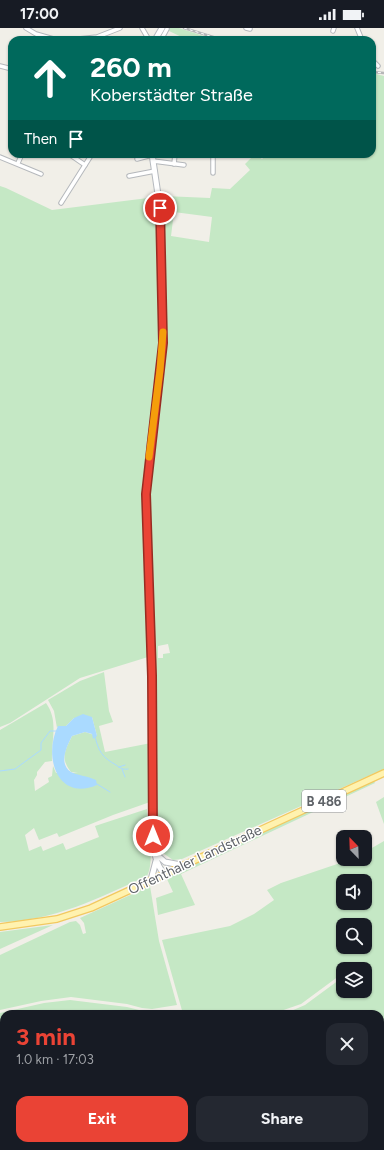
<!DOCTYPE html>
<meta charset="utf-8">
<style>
:root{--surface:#171b24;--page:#242831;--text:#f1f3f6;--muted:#9ea1a6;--accent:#ea4335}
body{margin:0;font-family:Figtree,sans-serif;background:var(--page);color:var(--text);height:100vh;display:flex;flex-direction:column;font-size:15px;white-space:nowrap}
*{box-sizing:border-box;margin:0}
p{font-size:13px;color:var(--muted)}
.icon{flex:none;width:22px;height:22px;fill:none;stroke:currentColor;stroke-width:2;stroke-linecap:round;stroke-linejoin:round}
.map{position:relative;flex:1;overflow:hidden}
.details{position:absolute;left:0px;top:982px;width:384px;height:140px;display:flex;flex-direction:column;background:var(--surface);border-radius:12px 12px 0 0;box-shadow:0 1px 3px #0004}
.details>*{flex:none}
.top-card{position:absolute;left:8px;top:8px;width:368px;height:122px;border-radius:12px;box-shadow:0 1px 3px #0004;background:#00695c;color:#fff;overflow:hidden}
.needle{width:26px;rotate:337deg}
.buttons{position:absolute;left:336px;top:802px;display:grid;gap:8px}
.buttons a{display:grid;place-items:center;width:36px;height:36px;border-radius:8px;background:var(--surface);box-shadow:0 1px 3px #0004;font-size:20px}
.pin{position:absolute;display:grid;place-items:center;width:34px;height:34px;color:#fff;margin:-17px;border:2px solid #fff;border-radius:50%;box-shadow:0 1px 4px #0007}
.me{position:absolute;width:44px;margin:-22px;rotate:0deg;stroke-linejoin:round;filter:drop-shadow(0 0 3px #0008)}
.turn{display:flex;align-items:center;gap:14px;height:84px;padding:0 16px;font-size:18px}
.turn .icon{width:52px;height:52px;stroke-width:2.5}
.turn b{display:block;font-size:28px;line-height:34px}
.then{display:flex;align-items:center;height:38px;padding:0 16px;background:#0003;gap:8px;font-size:15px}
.round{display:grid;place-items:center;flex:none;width:42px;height:42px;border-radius:12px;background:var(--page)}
.overview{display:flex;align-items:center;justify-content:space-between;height:68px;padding:0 16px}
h1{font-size:24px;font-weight:700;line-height:30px;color:var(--accent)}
.primary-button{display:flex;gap:8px;margin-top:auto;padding:8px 16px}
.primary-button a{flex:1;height:46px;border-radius:12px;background:var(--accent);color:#fff;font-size:16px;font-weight:700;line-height:46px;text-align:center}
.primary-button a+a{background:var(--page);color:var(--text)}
.status{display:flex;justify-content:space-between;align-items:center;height:28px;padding:0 20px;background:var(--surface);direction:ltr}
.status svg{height:11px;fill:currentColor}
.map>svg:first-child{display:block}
.green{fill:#c5e8c5;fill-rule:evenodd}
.water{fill:#aadaff}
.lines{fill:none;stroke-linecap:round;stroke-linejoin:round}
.stream{stroke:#aadaff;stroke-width:1}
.street-casing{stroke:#b5b8bc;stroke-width:5.5}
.secondary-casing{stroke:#b6babf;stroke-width:7}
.primary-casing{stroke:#f2c960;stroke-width:8}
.highway-casing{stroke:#f9ab00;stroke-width:9}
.street{stroke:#fff;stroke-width:3.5}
.secondary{stroke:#fff;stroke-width:5}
.primary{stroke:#fff2af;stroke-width:5.5}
.highway{stroke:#fde293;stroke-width:7}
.rail-casing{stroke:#b6b7b8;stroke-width:2.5}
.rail{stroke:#fff;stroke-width:1;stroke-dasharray:3;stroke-linecap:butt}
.route-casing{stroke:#982c22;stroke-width:10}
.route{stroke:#ea4335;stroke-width:7}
.slow{stroke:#f59e0b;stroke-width:7}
.labels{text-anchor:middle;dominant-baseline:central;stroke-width:3;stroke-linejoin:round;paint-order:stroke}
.shield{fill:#fff;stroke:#8f9295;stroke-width:1}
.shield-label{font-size:13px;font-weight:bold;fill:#5f6368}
.street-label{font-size:14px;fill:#5f6368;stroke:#fff}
</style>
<div class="status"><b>17:00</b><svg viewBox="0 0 49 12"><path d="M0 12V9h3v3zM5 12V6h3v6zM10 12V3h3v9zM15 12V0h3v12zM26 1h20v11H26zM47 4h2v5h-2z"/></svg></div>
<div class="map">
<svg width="384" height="1122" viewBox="0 0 384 1122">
<rect width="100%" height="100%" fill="#f1efe8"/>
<g class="green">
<path d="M 170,0 L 179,0 L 216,12 L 188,12 L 169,3 Z"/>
<path d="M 372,45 L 384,48 L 384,741 L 182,831 L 173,832 L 163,825 L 158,802 L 155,631 L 148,629 L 80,650 L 10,695 L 0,699 L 0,158 L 6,160 L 52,182 L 164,168 L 210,170 L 212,160 L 230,161 L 250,142 L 245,136 L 255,126 L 262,131 L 267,127 L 274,128 L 275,126 L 372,126 ZM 174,184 L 212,189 L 209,214 L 171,208 ZM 168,616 L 170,625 L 163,626 L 163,630 L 158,630 L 158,618 Z"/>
<path d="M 104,644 L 109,683 L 113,694 L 99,698 L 105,724 L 151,715 L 150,774 L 113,787 L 59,809 L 57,805 L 39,812 L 34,800 L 25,807 L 29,823 L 41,818 L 43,823 L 63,815 L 66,822 L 99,809 L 95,798 L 147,781 C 148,799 155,833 147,848 C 101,869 52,894 0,894 L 0,702 L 46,675 C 59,693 51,712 52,733 L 45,734 L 37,744 L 37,747 L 34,752 L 35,763 L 49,754 L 48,750 L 52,748 L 53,738 L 56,745 L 78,745 L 71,744 C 60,730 65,723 72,708 L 85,704 L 97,708 L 92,689 L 74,690 L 66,698 L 58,698 L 57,700 L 54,683 L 48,672 L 80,653 Z"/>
<path d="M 374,753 L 375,755 L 181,846 L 195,877 L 158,887 L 156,870 L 173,864 L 166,849 Z"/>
<path d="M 384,769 L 384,796 L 376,774 Z"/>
<path d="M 384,813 L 384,1122 L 171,1122 L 172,1118 L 380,1118 L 380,986 L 284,986 L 305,977 L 343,949 L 343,963 L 365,963 L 365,941 L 353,941 L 356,938 L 354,936 L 348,941 L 343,941 L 343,945 L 301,976 L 272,986 L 183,986 L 162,912 L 230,898 L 254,886 L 274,872 L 267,862 L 281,855 L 352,831 L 365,831 L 365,824 ZM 343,853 L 365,853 L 365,875 L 343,875 ZM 343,897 L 365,897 L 365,919 L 343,919 Z"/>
<path d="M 150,858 L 159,913 L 177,977 L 152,981 L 142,980 L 127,976 L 71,969 L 41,973 L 0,982 L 0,927 L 70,894 L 76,893 L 80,897 L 83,906 L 86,905 L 84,895 L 80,890 Z"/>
<path d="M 53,897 L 0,921 L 0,904 Z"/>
<path d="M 70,972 L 127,979 L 147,984 L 158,983 L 158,986 L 4,986 L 4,1041 L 0,1037 L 0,985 L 44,975 Z"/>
<path d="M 0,1074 L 4,1078 L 4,1118 L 48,1118 L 52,1122 L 0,1122 Z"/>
<path d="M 93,1118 L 170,1118 L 170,1122 L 97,1122 Z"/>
</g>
<path class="water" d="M 83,686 L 92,689 L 97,708 L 93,711 L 92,706 L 85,704 L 72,708 C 67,718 58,736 71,744 C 76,747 88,748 96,752 L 97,757 C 57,774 43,728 58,698 L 66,698 L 74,690 Z"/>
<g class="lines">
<g class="stream">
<path d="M 95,709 C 99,724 102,729 116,737 C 120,740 123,742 128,741"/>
<path d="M 119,739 L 125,737"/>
<path d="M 122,741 L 125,749"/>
<path d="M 0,743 L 15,741 L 41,722 L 41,715 L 50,703 L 57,703"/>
<path d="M 97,756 L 110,764"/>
</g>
<defs>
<g id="street">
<path d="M 26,0 L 36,6 L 57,12"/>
<path d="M 142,0 L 149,12"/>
<path d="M 246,0 L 250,1 L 250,0"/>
<path d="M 357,0 L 362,12"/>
<path d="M 333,3 L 334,0"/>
<path d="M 69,12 L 97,9 L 120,0"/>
<path d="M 161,12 L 167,1"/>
<path d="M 372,32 L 378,38"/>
<path d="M 0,38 L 12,41"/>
<path d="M 69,126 L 85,137"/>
<path d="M 0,129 L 41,146"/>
<path d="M 137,131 L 152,127"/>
<path d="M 153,133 L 184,137"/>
<path d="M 18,135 L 22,126"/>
<path d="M 174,136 L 175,126"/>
<path d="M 213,145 L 213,126"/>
<path d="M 129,148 L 155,143"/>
<path d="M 61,175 L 92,126"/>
</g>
<g id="secondary">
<path d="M 155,12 L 162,0"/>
<path d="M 152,126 L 160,180 L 163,294 L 162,331 L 150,416 L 146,466 L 152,648 L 153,808 C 154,820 155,837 164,845"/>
<path d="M 156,826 L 165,834 L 181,837"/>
<path d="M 151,852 L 156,833"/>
</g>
<path id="primary" d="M 0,899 L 57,891 L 91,880 L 384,745"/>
<g id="highway">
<path d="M 0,1055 L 4,1059"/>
<path d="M 0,1066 L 4,1069"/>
<path d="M 56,1118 L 60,1122"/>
<path d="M 67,1118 L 71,1122"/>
</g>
</defs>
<use href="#street" class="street-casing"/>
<use href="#secondary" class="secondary-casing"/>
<use href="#primary" class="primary-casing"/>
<use href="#highway" class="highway-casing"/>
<use href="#street" class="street"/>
<use href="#secondary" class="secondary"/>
<use href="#primary" class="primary"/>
<use href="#highway" class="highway"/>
<defs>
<g id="rail">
<path d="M 184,0 L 223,12"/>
<path d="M 372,44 L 384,45"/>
</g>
</defs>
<use href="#rail" class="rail-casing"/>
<use href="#rail" class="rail"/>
</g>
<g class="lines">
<defs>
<path id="route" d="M 153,808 L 152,648 L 146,466 L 163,315 L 160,180"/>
</defs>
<use href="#route" class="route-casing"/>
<use href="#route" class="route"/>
<path class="slow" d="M 149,429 L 160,342 L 163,304"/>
</g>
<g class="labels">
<rect class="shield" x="302" y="762" width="44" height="22" rx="3"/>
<g class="shield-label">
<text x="324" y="773">B 486</text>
</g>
<g class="street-label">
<text transform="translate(195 832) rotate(-25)">Offenthaler Landstraße</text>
</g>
</g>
</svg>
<div class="buttons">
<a><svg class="needle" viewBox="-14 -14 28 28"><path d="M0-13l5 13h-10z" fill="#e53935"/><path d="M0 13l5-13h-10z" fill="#9ea1a6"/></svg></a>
<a><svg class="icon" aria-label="sound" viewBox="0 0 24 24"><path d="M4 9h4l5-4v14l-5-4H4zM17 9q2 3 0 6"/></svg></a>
<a><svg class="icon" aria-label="search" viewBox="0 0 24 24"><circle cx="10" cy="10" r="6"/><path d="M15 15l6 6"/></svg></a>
<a><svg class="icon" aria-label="layers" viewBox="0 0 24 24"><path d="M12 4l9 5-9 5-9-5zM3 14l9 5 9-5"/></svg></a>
</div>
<div class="pin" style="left:160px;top:180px;background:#d93025"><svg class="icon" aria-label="arrive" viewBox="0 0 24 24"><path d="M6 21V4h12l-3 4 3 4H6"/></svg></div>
<svg class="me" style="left:153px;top:808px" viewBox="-20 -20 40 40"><circle r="17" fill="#ea4335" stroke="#fff" stroke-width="3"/><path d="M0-11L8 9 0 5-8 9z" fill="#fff"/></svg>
<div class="top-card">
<div class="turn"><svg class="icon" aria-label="ahead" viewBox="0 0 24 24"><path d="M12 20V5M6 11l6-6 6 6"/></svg><div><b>260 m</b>Koberstädter Straße</div></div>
<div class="then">Then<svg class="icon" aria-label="arrive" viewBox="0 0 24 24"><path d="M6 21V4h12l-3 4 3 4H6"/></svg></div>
</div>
<section class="details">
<div class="overview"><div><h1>3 min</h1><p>1.0 km · 17:03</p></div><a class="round"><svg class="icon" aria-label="close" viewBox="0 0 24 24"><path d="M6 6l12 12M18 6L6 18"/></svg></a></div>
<div class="primary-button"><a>Exit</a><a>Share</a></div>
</section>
</div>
